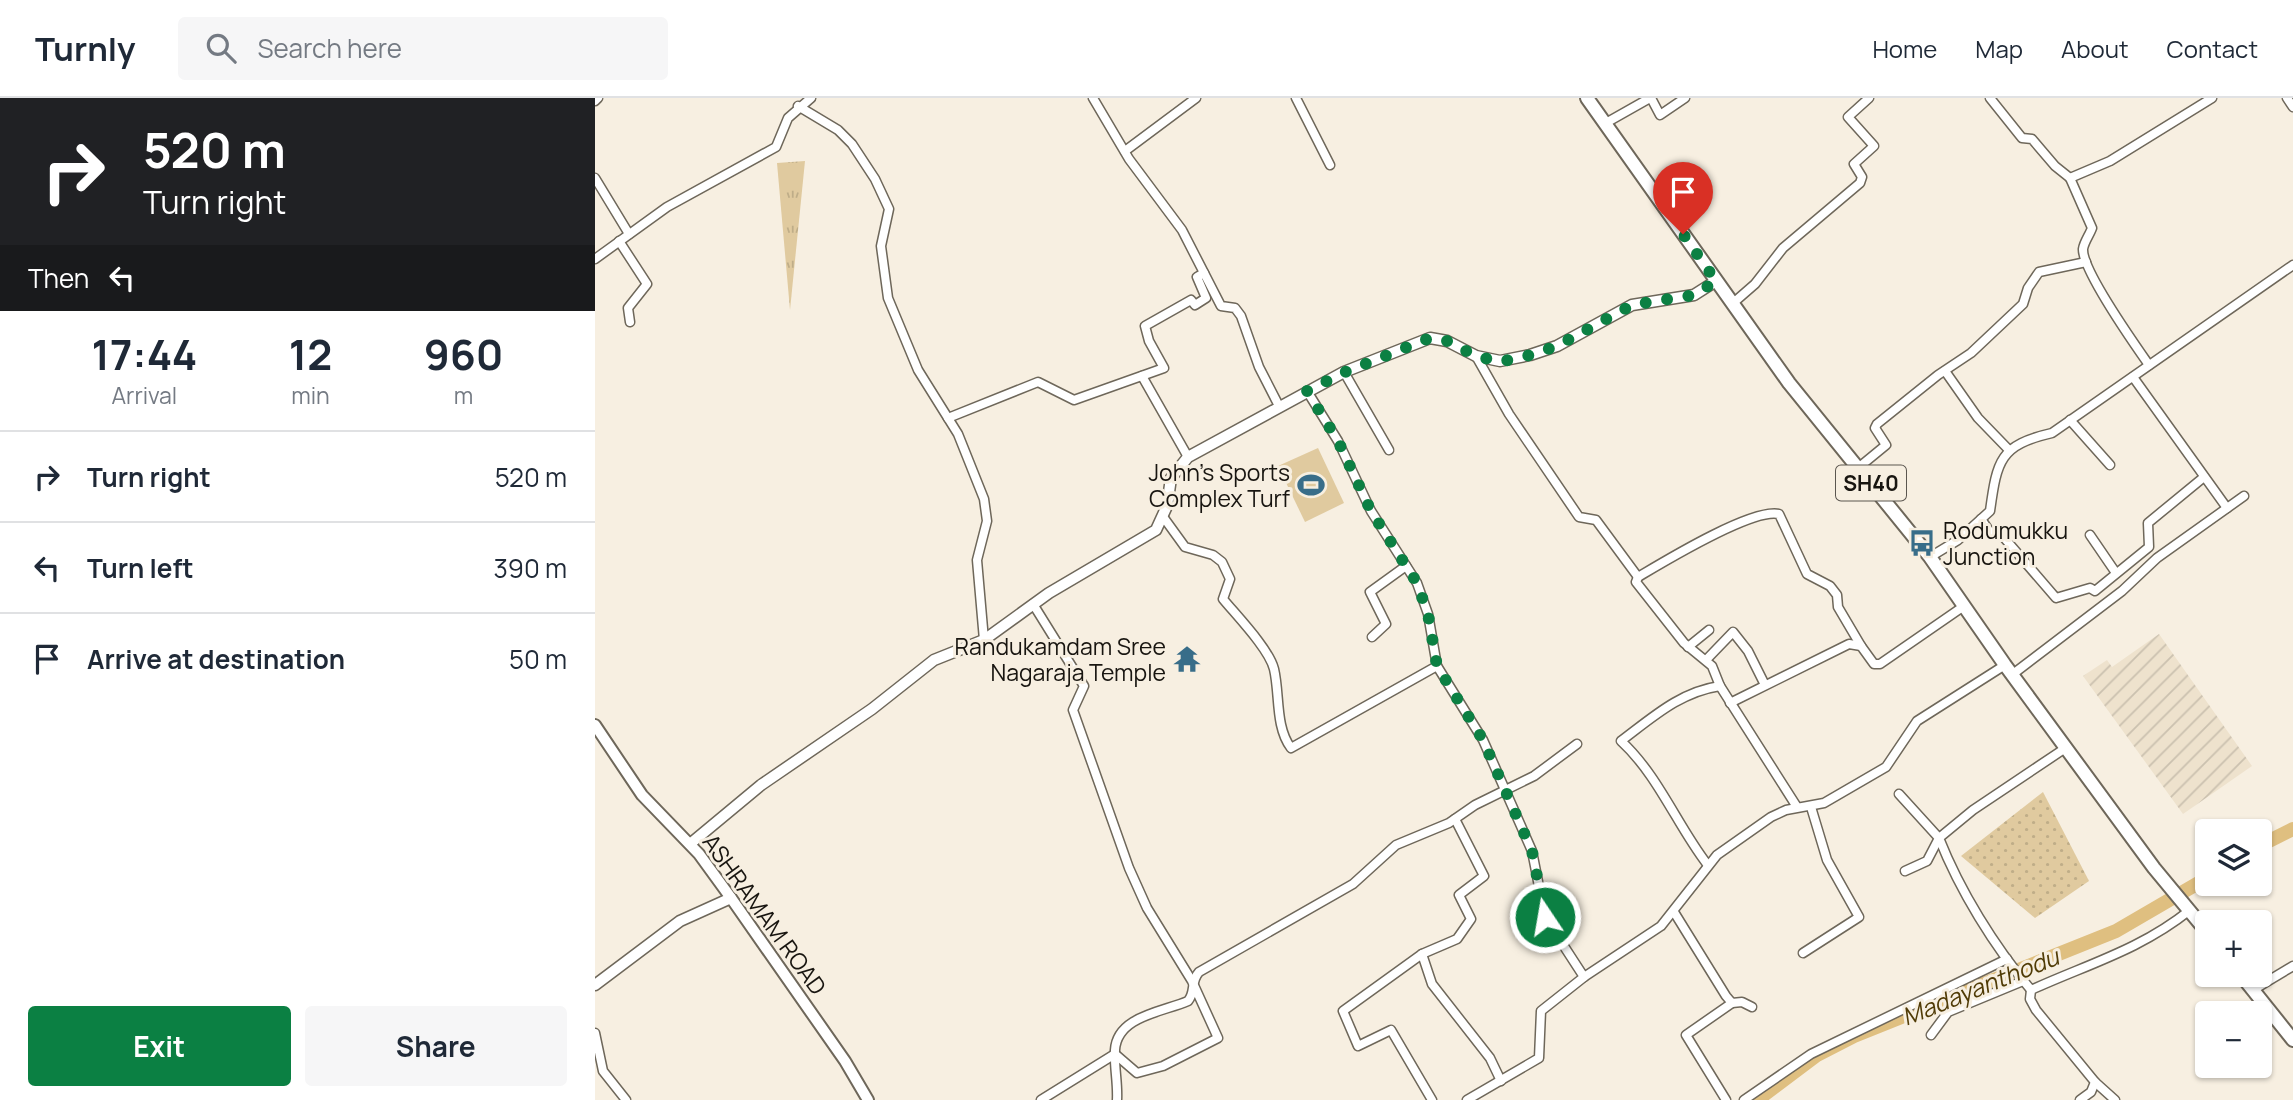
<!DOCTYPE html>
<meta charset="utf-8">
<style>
:root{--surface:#fff;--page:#f6f6f7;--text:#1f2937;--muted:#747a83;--line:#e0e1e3;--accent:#0b8043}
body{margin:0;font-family:Manrope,sans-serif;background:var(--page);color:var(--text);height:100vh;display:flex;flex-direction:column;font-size:26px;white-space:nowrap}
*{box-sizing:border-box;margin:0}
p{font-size:23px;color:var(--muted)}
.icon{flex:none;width:38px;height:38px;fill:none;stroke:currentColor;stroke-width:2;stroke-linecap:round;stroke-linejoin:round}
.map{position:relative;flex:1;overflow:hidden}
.sheet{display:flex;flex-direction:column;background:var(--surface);width:595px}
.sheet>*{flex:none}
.hud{background:#202124;color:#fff;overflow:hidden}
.controls{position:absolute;left:1600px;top:721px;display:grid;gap:14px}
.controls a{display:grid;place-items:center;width:77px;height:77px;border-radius:7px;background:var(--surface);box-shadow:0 2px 5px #0004;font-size:35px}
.pin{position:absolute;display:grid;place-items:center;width:60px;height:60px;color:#fff;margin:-72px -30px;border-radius:50% 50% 50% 0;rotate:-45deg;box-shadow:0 0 7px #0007}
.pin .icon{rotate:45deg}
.me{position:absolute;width:77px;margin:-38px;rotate:348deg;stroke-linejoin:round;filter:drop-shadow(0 0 5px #0008)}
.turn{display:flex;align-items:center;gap:24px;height:147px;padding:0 28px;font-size:32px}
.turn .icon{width:91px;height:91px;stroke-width:2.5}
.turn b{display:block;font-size:49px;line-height:60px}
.then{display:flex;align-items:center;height:66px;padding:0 28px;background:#0003;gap:14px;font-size:26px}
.eta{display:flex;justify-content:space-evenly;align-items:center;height:119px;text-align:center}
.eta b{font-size:42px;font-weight:700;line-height:49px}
.primary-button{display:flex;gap:14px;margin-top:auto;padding:14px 28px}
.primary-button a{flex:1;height:80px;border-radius:7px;background:var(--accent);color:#fff;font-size:28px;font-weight:700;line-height:80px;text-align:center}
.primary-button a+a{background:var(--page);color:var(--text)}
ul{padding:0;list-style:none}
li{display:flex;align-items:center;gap:21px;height:91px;padding:0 28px;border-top:2px solid var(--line)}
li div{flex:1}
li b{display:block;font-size:26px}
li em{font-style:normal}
header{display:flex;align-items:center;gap:42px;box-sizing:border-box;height:98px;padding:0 35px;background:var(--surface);border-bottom:2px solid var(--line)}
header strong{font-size:33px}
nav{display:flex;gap:38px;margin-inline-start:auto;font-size:24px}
.search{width:490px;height:63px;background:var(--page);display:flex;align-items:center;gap:18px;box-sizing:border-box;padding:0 24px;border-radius:7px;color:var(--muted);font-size:26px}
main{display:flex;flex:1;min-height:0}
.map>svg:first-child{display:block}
.industrial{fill:url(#industrial-furrows)}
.grass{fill:url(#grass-tufts)}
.park{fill:url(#park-dots)}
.pitch{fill:#e0ca9f}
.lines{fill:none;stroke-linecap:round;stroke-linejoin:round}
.river{stroke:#dfbf80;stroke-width:14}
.minor-casing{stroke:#6e675a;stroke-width:11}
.tertiary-casing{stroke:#6e675a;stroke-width:13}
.secondary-casing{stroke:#6e675a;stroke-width:14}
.primary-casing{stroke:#6e675a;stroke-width:16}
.minor{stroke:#fff;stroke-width:8}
.tertiary{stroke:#fff;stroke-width:10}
.secondary{stroke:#fff;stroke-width:10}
.primary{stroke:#fff;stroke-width:12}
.route{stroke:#0b8043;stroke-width:12;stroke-dasharray:0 21.6}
.labels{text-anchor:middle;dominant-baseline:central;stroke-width:6;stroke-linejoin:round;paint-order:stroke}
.shield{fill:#f7efe1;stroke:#5b564f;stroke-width:2}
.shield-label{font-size:21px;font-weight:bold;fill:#181510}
.poi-label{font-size:23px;fill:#181510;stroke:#f7efe1;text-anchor:end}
.street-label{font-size:23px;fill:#181510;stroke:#f7efe1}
.water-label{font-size:24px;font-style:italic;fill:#503b06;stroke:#f7efe1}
</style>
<header>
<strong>Turnly</strong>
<div class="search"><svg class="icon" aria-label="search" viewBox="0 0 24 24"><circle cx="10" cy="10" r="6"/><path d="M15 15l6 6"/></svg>Search here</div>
<nav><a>Home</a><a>Map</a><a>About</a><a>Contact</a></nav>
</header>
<main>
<section class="sheet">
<div class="hud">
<div class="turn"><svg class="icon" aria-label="right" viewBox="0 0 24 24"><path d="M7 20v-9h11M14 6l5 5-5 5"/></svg><div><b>520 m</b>Turn right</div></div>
<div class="then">Then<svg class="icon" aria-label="left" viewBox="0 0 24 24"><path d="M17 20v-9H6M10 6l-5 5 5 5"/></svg></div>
</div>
<div class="eta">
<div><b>17:44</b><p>Arrival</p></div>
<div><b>12</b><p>min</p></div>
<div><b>960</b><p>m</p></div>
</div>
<ul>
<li><svg class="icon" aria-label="right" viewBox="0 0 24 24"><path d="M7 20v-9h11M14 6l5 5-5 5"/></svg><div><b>Turn right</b></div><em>520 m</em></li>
<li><svg class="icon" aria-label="left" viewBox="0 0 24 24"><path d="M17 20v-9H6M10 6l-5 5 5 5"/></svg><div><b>Turn left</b></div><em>390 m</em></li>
<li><svg class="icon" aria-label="arrive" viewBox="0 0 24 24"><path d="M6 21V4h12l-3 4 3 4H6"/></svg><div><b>Arrive at destination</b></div><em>50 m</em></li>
</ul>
<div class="primary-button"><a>Exit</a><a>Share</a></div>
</section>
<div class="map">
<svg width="1698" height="1002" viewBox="0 0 1698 1002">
<defs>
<pattern id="industrial-furrows" width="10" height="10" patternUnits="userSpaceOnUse" patternTransform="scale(1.75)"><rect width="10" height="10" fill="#eee2cd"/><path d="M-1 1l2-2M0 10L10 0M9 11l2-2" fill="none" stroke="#cbc1af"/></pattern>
<pattern id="grass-tufts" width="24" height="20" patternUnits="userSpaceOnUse" patternTransform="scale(1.75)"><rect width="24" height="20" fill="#e0ca9f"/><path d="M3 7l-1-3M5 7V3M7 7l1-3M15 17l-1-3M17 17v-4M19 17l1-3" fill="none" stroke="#bfad88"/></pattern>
<pattern id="park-dots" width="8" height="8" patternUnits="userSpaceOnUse" patternTransform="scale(1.75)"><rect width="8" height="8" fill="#e0ca9f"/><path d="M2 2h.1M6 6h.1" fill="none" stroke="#bfad88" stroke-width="1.8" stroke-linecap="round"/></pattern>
</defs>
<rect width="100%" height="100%" fill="#f7efe1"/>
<path class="industrial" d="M 1564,536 L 1657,668 L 1588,716 L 1488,578 L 1512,562 L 1517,569 Z"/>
<path class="grass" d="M 210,63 L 195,212 L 182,65 Z"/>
<path class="park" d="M 1448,694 L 1494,783 L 1440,820 L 1366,758 Z"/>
<path class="pitch" d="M 723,350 L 749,405 L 710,424 L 683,368 Z"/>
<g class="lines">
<g class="river">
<path d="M 1664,748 L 1698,731"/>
<path d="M 1162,1002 L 1222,957 L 1259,938 L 1521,833 L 1612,780"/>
</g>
<defs>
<g id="minor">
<path d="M 498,0 L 534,61 L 587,132 L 626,208 L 640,210 L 646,218 L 664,269 L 684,308"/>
<path d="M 701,0 L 735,67"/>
<path d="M 1056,0 L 1065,17 L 1090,0"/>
<path d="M 1395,0 L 1427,40 L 1437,41 L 1460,68 L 1475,80"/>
<path d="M 1692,0 L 1698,9"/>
<path d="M 0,3 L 3,0"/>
<path d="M 203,8 L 243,32 L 257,46 L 280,81 L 294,111 L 286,148 L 293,200 L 323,272 L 363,336 L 389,401 L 392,423 L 382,462 L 389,542"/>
<path d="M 1009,26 L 1055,0"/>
<path d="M 530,53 L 601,0"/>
<path d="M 0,80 L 34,136"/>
<path d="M 24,143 L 52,186 L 33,210 L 35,224"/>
<path d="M 0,161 L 72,109 L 181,49 L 193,20 L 216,0"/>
<path d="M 1137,206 L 1160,186 L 1188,150 L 1265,85 L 1267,79 L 1259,66 L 1279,48 L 1253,19 L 1274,0"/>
<path d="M 881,258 L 914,316 L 984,419 L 1001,422 L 1043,479"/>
<path d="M 1554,267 C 1540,247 1487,172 1488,151 C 1489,144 1495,136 1497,130 L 1475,80 L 1515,63 L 1617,0"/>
<path d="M 1350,273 L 1383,320 L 1414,352"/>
<path d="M 749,274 L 794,352"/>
<path d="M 547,278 L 593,359"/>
<path d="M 1538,279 L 1632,410"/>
<path d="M 712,293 L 743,343 L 776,413 L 822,485 L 833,516 L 842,568 L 888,642 L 937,753 L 950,819 L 989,879 L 946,913 L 944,960 L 872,1002"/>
<path d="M 353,320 L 443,284 L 479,302 L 569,270 L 554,243 L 550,228 L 596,202 L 600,207 L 611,200 L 602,179 L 609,175"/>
<path d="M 1475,322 L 1515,367"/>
<path d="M 1263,370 L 1291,347 L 1280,330 L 1282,326 L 1343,277 L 1376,255 L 1428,206 L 1433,190 L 1444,174 L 1491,164"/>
<path d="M 569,420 L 590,449 L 618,457 L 627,464 L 635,481 L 628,501 C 642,518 674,551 679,571 C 685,596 680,629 696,650 L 842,568"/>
<path d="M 1386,421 L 1395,434 L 1405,435 L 1461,500 L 1495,490 L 1500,493 L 1554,449 L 1553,425 L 1609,379"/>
<path d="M 1495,437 L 1521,475"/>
<path d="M 1335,459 L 1363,442 L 1395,413 C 1402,362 1405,347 1457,335 L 1698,167"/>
<path d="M 438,506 L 489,588 L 478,612 L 534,770 L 552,810 L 597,883 L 623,940 L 568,968 L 542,975 L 520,956 L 446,1002"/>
<path d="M 777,539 L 791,526 L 775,494 L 811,468"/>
<path d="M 1093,549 L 1114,532"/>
<path d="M 1111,562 L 1138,534 L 1153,553 L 1170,587"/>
<path d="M 1418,576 L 1527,493 L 1562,460 L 1649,398"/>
<path d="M 1135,605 L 1254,546 L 1266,548 L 1279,566 L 1285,566 L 1369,508"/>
<path d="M 1304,696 L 1344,740 L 1332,763 L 1310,773"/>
<path d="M 1202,709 L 1125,588 L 1117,568 L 1089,545 L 1041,484 L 1043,479 C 1070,463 1157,410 1184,416 L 1212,476 L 1235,488 L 1242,497 L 1243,509 L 1266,548"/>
<path d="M 1112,766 C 1082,727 1063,677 1026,643 C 1058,619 1085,594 1125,588"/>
<path d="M 1079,814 L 1131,898 L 1137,905 L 1147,904 L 1157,909"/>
<path d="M 1208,855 L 1264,819 L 1232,762 L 1216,709"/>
<path d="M 827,856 L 837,886 L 895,960 L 906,983"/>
<path d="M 989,879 L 1066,828 L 1122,757 L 1176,719 L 1191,712 L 1229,705 L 1291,669 L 1322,623 L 1410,567"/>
<path d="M 1436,892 C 1399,848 1365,793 1344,740 L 1378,712 L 1472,649"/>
<path d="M 1658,892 L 1698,868"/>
<path d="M 0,935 L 8,973 L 31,1002"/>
<path d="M 1336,937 L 1353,914 L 1428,883"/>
<path d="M 1500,984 L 1520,1002"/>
<path d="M 522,1002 C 523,985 519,969 520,952 C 522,918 568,914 593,903 C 601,894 595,884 604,874 L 758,786 L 801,747 L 854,725 L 880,707 L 939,678 L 982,646"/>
<path d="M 837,1002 L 796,932 L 763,948 L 748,913 L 827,856 L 862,841 L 876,821 L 864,797 L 889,778 L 860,721"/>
<path d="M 1131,1002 L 1091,937 L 1137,905"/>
<path d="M 1149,1002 L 1216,956 L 1412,861"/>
<path d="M 1485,1002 L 1496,994 L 1500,984 L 1441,912 L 1435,901 L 1436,892 C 1493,866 1545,852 1595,812"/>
</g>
<g id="tertiary">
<path d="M 95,746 L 166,687 L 277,611 L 339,562 L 389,542 L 454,495 L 561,432 L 572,408 L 576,380 L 593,359 L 749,274 L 835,240 L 852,243 L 881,258 L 905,263 L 935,257 L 962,248 L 1037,207 L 1099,197 L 1121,183"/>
<path d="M 0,887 L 85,823 L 136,800"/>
</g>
<path id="secondary" d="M 0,627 L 47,697 L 104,756 L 136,800 L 250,963 L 273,1002"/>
<g id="primary">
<path d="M 992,0 L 1194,285 L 1335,459 L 1410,567 L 1559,770 L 1612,834"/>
<path d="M 1646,877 L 1698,942"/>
</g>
</defs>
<use href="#minor" class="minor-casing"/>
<use href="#tertiary" class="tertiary-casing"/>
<use href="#secondary" class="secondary-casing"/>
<use href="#primary" class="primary-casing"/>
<use href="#minor" class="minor"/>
<use href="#tertiary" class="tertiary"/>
<use href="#secondary" class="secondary"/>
<use href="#primary" class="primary"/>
</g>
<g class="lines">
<path class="route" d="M 950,819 L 937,753 L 888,642 L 842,568 L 833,516 L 822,485 L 776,413 L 743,343 L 712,293 L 750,274 L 835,240 L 852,243 L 881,258 L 905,264 L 935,257 L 962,248 L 1037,207 L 1099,197 L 1121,183 L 1088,136"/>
</g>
<defs>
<symbol id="stadium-bare" viewBox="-9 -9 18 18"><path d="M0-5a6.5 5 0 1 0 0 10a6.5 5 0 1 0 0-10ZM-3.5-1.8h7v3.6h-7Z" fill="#386d89" stroke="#f7efe1" stroke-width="2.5" paint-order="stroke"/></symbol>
<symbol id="bus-bare" viewBox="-9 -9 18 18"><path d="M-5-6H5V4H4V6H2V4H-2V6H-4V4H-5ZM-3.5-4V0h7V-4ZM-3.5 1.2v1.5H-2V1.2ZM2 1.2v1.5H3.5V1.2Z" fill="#386d89" stroke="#f7efe1" stroke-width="2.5" paint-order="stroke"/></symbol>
<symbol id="temple-bare" viewBox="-9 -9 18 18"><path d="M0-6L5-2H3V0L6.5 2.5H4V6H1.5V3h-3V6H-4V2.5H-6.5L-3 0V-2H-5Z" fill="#386d89" stroke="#f7efe1" stroke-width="2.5" paint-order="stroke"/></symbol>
</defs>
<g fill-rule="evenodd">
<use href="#stadium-bare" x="697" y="368" width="38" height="38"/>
<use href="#bus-bare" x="1308" y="426" width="38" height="38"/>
<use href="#temple-bare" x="573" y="542" width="38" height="38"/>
</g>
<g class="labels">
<rect class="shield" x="1241" y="367.5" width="70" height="35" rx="5"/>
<g class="shield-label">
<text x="1276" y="385">SH40</text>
</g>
<g class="poi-label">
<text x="695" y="374">John's Sports<tspan x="695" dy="26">Complex Turf</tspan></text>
<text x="1348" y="432" text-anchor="start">Rodumukku<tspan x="1348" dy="26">Junction</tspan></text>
<text x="571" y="548">Randukamdam Sree<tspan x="571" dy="26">Nagaraja Temple</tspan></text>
</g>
<g class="street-label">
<text transform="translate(170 816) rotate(54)">ASHRAMAM ROAD</text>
</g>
<g class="water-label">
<text transform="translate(1385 888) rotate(-22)">Madayanthodu</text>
</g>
</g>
</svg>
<div class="controls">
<a><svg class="icon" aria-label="layers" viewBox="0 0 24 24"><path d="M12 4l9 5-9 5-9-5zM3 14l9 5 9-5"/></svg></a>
<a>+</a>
<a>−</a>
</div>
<div class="pin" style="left:1088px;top:136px;background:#d93025"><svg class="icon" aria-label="arrive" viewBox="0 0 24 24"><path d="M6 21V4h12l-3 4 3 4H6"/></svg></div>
<svg class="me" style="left:950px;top:819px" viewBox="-20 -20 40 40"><circle r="17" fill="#0b8043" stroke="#fff" stroke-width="3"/><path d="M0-11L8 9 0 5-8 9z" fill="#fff"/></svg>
</div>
</main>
